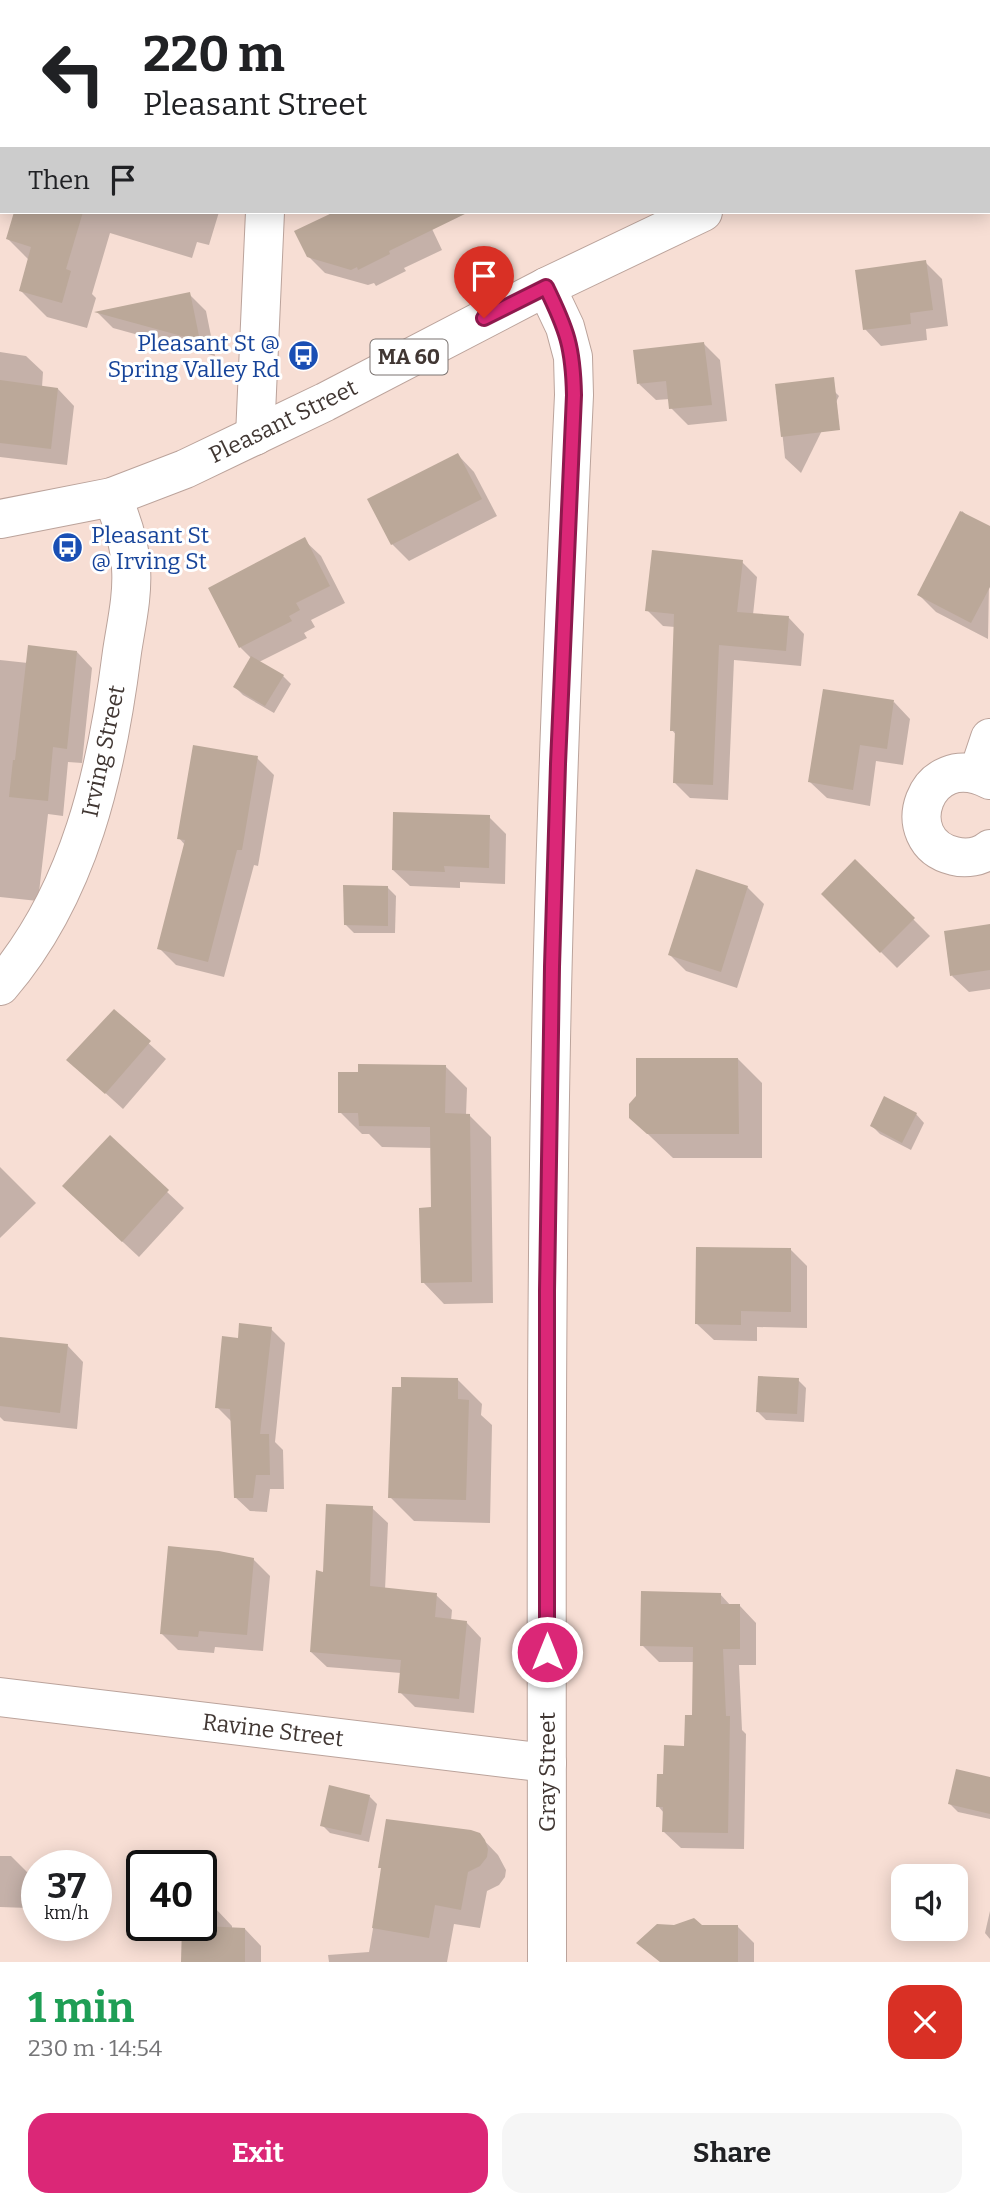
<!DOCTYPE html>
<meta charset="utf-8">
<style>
:root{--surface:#fff;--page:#f6f6f6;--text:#202124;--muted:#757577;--accent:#db2777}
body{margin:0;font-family:Bitter,serif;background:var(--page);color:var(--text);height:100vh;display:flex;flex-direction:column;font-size:26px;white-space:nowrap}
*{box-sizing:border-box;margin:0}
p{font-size:23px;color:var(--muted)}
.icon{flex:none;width:38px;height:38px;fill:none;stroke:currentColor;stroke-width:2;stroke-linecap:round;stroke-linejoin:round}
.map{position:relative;height:1962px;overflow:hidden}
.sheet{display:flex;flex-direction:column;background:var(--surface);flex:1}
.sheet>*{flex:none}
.guide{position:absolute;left:0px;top:0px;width:990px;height:214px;box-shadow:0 4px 18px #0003;background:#fff;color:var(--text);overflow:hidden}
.buttons{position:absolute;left:891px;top:1864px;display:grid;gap:14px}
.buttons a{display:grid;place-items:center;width:77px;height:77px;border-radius:14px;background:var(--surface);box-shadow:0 4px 18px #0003;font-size:35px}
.speed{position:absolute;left:21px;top:1850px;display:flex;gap:14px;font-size:35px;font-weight:700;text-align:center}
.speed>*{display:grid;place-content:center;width:91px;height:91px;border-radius:50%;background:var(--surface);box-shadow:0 4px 18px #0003;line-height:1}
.speed small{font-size:18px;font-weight:400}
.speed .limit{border:4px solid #111;border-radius:10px;background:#fff;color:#111}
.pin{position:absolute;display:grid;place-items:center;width:60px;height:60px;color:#fff;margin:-72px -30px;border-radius:50% 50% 50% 0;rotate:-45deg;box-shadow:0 0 7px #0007}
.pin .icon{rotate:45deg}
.me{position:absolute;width:77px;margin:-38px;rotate:0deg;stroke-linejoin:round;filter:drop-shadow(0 0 5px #0008)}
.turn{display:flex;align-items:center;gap:24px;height:147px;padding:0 28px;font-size:32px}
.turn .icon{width:91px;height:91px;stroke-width:2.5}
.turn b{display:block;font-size:49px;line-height:60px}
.then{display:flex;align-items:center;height:66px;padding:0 28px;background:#0003;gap:14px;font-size:26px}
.round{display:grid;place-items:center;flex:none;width:74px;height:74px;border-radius:21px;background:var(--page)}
.head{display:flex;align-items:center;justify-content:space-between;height:119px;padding:0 28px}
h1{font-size:42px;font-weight:700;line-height:52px;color:#1e9e55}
.action{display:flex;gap:14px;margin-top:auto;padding:14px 28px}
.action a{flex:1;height:80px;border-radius:21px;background:var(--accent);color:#fff;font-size:28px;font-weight:700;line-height:80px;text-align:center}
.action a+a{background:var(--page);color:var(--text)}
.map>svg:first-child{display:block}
.shadow{fill:#0003}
.building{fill:#bba899}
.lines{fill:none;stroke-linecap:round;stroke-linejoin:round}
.minor-casing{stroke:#bba39b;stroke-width:40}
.tertiary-casing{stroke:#bba39b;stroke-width:40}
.primary-casing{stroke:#bba39b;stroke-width:40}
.minor{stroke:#fff;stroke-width:38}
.tertiary{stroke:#fff;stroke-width:38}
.primary{stroke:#fff;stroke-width:38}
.route-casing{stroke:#8e194d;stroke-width:18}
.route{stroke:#db2777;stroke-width:12}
.labels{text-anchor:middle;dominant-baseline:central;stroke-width:6;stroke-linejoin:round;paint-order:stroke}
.shield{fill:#fff;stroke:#7a7370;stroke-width:2}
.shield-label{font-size:21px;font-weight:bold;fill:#413733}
.transit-label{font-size:23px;fill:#164399;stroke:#fff;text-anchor:end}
.street-label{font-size:23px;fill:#413733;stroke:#fff}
</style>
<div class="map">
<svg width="990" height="1962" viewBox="0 0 990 1962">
<rect width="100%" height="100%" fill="#f7ded4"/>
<g class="shadow">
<path d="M 80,0 L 198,0 L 79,2 Z"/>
<path d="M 389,0 L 515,0 L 515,2 L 390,2 Z"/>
<path d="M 739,0 L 765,0 L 767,2 L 735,2 Z"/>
<path d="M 832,0 L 954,0 L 955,1 L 832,2 Z"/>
<path d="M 16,212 L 219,212 L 209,245 L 197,242 L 192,258 L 110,233 L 92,294 L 96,298 L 87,328 L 47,317 L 21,291 L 29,260 L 8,239 Z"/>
<path d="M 337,212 L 424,212 L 442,250 L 404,268 L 406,271 L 376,286 L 374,283 L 368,285 L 325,273 L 308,256 L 296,232 Z"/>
<path d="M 925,262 L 942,279 L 948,326 L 926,329 L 927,340 L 881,346 L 865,329 Z"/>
<path d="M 189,294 L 206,311 L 215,356 L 113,328 L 98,313 Z"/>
<path d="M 703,343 L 720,360 L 727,421 L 688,425 L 671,408 L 670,399 L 656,400 L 639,384 Z"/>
<path d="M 0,352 L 26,356 L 43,372 L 42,387 L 58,389 L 74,406 L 67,465 L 0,457 Z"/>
<path d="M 823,380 L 839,396 L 801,473 L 785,458 L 777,385 Z"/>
<path d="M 458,455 L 474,472 L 497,516 L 409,561 L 392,544 Z"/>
<path d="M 962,511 L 972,520 L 990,528 L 988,639 L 936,612 L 919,595 Z"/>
<path d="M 304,540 L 321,556 L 345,603 L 311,620 L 315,627 L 304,633 L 307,638 L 259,662 L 283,676 L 291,684 L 274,713 L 243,695 L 235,687 L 252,659 L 240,647 Z"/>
<path d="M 742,562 L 757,577 L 753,615 L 789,618 L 804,634 L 801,666 L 734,660 L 728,800 L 690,798 L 675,783 L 677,736 L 672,730 L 675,627 L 663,626 L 647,610 Z"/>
<path d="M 77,652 L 92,668 L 82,763 L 68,762 L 63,816 L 48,814 L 38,901 L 0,897 L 0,660 L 28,663 Z"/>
<path d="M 894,702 L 910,719 L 903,765 L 876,761 L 870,806 L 827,798 L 810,782 Z"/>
<path d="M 257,758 L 274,775 L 258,866 L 254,865 L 224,977 L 176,965 L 159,948 L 185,845 L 179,838 Z"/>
<path d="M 489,817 L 506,834 L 505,884 L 460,882 L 460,888 L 410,886 L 393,870 Z"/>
<path d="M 855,861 L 930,936 L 897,968 L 823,894 Z"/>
<path d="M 387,887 L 396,896 L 395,933 L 354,933 L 345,924 Z"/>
<path d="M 747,887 L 764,904 L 737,988 L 686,971 L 670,955 Z"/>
<path d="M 990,925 L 990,989 L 969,992 L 952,976 Z"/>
<path d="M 114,1012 L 166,1059 L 123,1109 L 69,1060 Z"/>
<path d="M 738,1059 L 762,1083 L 762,1158 L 673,1158 L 630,1117 Z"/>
<path d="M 445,1066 L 467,1088 L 466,1115 L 469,1115 L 491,1137 L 493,1303 L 444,1304 L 423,1282 L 432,1209 L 432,1148 L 382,1147 L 369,1134 L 362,1134 L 340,1112 Z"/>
<path d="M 916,1114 L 924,1123 L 911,1150 L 880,1134 L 872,1126 Z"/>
<path d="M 110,1138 L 184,1208 L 139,1257 L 81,1203 Z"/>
<path d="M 0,1167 L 36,1203 L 0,1238 Z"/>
<path d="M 791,1250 L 807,1266 L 807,1328 L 757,1327 L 757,1341 L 714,1340 L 697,1324 Z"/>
<path d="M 271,1329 L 285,1343 L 275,1442 L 283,1450 L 284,1489 L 270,1489 L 267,1512 L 250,1511 L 235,1497 L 231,1421 L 217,1407 Z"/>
<path d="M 0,1339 L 67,1345 L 83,1362 L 77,1429 L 4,1421 L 0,1417 Z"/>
<path d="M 458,1380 L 482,1404 L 481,1415 L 492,1425 L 490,1523 L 414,1521 L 390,1497 Z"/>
<path d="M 798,1380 L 806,1388 L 804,1422 L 766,1420 L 758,1412 Z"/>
<path d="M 372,1508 L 388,1523 L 385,1590 L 436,1595 L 452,1610 L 451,1621 L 466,1622 L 481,1638 L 474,1713 L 415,1707 L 400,1692 L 401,1673 L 327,1667 L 311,1652 L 324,1574 Z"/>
<path d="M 253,1559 L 270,1576 L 263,1651 L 215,1647 L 214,1653 L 178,1650 L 161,1633 Z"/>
<path d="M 720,1594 L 731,1606 L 740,1606 L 756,1623 L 756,1665 L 739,1665 L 742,1730 L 746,1734 L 744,1849 L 681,1848 L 664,1832 L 664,1813 L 658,1806 L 665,1776 L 686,1747 L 693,1717 L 695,1662 L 659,1662 L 642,1645 Z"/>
<path d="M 990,1779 L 990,1819 L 958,1812 L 950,1804 Z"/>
<path d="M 369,1796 L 377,1804 L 369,1842 L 330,1833 L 322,1825 Z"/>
<path d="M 479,1835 L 498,1855 L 506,1870 L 505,1877 L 499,1885 L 487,1891 L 480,1928 L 454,1924 L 447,1962 L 329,1962 L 328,1955 L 369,1952 L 383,1870 L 380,1867 Z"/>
<path d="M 0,1856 L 11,1856 L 28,1873 L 28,1908 L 0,1907 Z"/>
<path d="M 201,1909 L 216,1909 L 232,1926 L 232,1929 L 245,1929 L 261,1946 L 261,1962 L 183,1962 L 184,1925 L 201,1925 Z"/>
<path d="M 990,1911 L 990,1939 L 985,1933 Z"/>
<path d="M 737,1926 L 754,1943 L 754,1962 L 681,1962 Z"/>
</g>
<g class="building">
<path d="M 14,212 L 83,212 L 66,269 L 71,271 L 62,303 L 19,291 L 31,247 L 6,239 Z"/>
<path d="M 334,212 L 469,212 L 389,251 L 390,254 L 358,270 L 357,267 L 351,270 L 307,257 L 294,231 Z"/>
<path d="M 926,260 L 933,310 L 910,313 L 911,324 L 863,330 L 855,270 Z"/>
<path d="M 190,292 L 200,341 L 94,312 Z"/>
<path d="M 704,342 L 712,405 L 669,409 L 666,381 L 637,384 L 633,350 Z"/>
<path d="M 834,377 L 840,430 L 781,437 L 775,384 Z"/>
<path d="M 0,380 L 58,388 L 51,449 L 0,443 Z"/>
<path d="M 458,453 L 482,499 L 391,545 L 367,499 Z"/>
<path d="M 960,511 L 990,526 L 990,587 L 971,623 L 917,595 Z"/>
<path d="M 305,537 L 330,586 L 296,603 L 300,610 L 289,616 L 292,621 L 239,648 L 208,588 Z"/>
<path d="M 652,550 L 743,560 L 737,612 L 789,616 L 786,651 L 719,645 L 713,785 L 673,783 L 675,731 L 670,731 L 674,614 L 645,611 Z"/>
<path d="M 28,645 L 77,651 L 67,749 L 53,747 L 48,801 L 9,797 L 13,760 L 15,760 Z"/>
<path d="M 251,656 L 284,675 L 265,706 L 233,687 Z"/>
<path d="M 823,689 L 894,700 L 887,749 L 860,745 L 853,790 L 808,782 Z"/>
<path d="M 193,745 L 258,756 L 242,850 L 237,850 L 208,962 L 157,949 L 185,840 L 177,839 Z"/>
<path d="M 393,812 L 490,815 L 489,868 L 444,866 L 445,872 L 392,870 Z"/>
<path d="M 855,859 L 915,918 L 880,953 L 821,894 Z"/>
<path d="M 696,869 L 748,886 L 721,972 L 668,955 Z"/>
<path d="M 343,885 L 388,886 L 388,926 L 344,925 Z"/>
<path d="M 990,924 L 990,970 L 950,976 L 944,931 Z"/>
<path d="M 114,1009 L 151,1041 L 105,1094 L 66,1060 Z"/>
<path d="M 636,1058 L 738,1058 L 739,1134 L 647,1134 L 629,1118 L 629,1104 L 636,1096 Z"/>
<path d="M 358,1064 L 446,1065 L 445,1113 L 470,1114 L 472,1282 L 421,1283 L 419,1208 L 431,1207 L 430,1127 L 359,1126 L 358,1113 L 338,1113 L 338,1072 L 358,1072 Z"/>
<path d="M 884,1096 L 917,1113 L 902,1143 L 870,1126 Z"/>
<path d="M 110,1135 L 169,1190 L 122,1242 L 62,1186 Z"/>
<path d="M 696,1247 L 791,1248 L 791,1312 L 741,1311 L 741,1325 L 695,1324 Z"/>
<path d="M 239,1323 L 272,1327 L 260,1434 L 269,1434 L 270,1475 L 256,1475 L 253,1498 L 234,1498 L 230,1409 L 215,1408 L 222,1336 L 238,1338 Z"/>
<path d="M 0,1337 L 68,1344 L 60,1413 L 0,1406 Z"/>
<path d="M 758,1376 L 799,1378 L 797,1414 L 756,1412 Z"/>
<path d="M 401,1377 L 458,1378 L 458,1399 L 469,1400 L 466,1500 L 388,1498 L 392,1387 L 401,1387 Z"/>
<path d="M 326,1504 L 373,1506 L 370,1586 L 437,1593 L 435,1617 L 467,1621 L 459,1699 L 398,1693 L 401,1660 L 310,1652 L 316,1570 L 323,1572 Z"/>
<path d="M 168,1546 L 219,1551 L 254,1558 L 247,1635 L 199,1631 L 198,1637 L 160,1634 Z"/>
<path d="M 641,1591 L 721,1593 L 721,1604 L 740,1604 L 740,1649 L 723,1649 L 726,1716 L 730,1716 L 728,1833 L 662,1832 L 663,1807 L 656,1807 L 657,1774 L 663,1774 L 664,1745 L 684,1746 L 685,1715 L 692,1715 L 693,1647 L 640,1646 Z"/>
<path d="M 956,1769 L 990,1777 L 990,1814 L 948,1804 Z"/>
<path d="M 329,1785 L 370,1795 L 361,1835 L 320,1826 Z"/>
<path d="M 386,1819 L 471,1830 L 480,1833 L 485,1840 L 488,1849 L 487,1857 L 480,1866 L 468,1872 L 461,1910 L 435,1905 L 429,1938 L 372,1928 L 381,1868 L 378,1868 Z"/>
<path d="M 694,1918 L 702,1925 L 738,1925 L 738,1962 L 660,1962 L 636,1943 L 657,1924 L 674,1925 Z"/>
<path d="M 182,1925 L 245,1928 L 245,1962 L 181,1962 Z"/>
</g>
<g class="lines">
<defs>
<g id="minor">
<path d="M 291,2 L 291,0"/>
<path d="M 0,27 L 2,21"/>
<path d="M 255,436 L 265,212"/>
<path d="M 978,774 L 990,738"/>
<path d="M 990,780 C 924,746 894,842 954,856 C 966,859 980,857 990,849"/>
<path d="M 0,986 C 80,893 107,771 122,652 C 126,625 133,596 131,568 C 130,543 122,520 112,497"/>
<path d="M 0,1697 L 547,1763"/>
</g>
<path id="tertiary" d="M 546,287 L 565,327 L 573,357 L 574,395 C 564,610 555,825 551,1041 C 545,1348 547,1655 547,1962"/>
<g id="primary">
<path d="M 989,110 L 990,110"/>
<path d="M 0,519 L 112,497 L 185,469 L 325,402 L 546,287 L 703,212"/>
</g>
</defs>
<use href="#minor" class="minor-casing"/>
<use href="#tertiary" class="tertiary-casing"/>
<use href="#primary" class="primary-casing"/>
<use href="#minor" class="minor"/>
<use href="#tertiary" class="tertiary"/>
<use href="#primary" class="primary"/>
</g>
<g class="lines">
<defs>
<path id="route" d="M 484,318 L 546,287 C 567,330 573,347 574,395 L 558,764 L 552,967 L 547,1291 L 547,1652"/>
</defs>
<use href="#route" class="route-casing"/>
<use href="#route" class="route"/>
</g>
<defs>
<symbol id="bus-disc" viewBox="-11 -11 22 22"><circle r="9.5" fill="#1a4fb4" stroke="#fff"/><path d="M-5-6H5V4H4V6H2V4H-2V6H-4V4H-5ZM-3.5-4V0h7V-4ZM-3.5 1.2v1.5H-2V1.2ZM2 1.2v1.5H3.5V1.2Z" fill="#fff"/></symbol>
</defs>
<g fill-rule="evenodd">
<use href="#bus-disc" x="286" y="338" width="35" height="35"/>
<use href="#bus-disc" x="50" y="530" width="35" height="35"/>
</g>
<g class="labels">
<rect class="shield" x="370.5" y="339.5" width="77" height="35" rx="5"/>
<g class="shield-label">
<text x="409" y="357">MA 60</text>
</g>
<g class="transit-label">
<text x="280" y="343">Pleasant St @<tspan x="280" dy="26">Spring Valley Rd</tspan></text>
<text x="91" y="535" text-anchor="start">Pleasant St<tspan x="91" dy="26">@ Irving St</tspan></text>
</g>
<g class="street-label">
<text transform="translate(283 421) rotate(-26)">Pleasant Street</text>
<text transform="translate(103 751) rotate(-78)">Irving Street</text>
<text transform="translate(273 1730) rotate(7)">Ravine Street</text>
<text transform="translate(547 1772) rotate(-90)">Gray Street</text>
</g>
</g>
</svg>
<div class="buttons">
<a><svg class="icon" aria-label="sound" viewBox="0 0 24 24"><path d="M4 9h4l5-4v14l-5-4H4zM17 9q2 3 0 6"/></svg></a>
</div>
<div class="speed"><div>37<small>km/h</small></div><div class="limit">40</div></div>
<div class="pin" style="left:484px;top:318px;background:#d93025"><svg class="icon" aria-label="arrive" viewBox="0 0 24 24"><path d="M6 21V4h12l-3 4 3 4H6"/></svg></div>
<svg class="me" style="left:547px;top:1652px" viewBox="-20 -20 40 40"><circle r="17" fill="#db2777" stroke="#fff" stroke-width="3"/><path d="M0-11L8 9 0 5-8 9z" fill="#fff"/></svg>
<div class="guide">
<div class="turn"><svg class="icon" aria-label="left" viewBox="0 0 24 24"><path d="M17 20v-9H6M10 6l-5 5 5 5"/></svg><div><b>220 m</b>Pleasant Street</div></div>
<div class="then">Then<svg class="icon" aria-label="arrive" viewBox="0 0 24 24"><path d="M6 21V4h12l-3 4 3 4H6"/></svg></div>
</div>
</div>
<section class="sheet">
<div class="head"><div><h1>1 min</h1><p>230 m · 14:54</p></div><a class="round" style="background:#d93025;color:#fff"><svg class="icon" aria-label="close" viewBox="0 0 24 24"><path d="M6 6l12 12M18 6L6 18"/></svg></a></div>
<div class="action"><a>Exit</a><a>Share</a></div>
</section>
